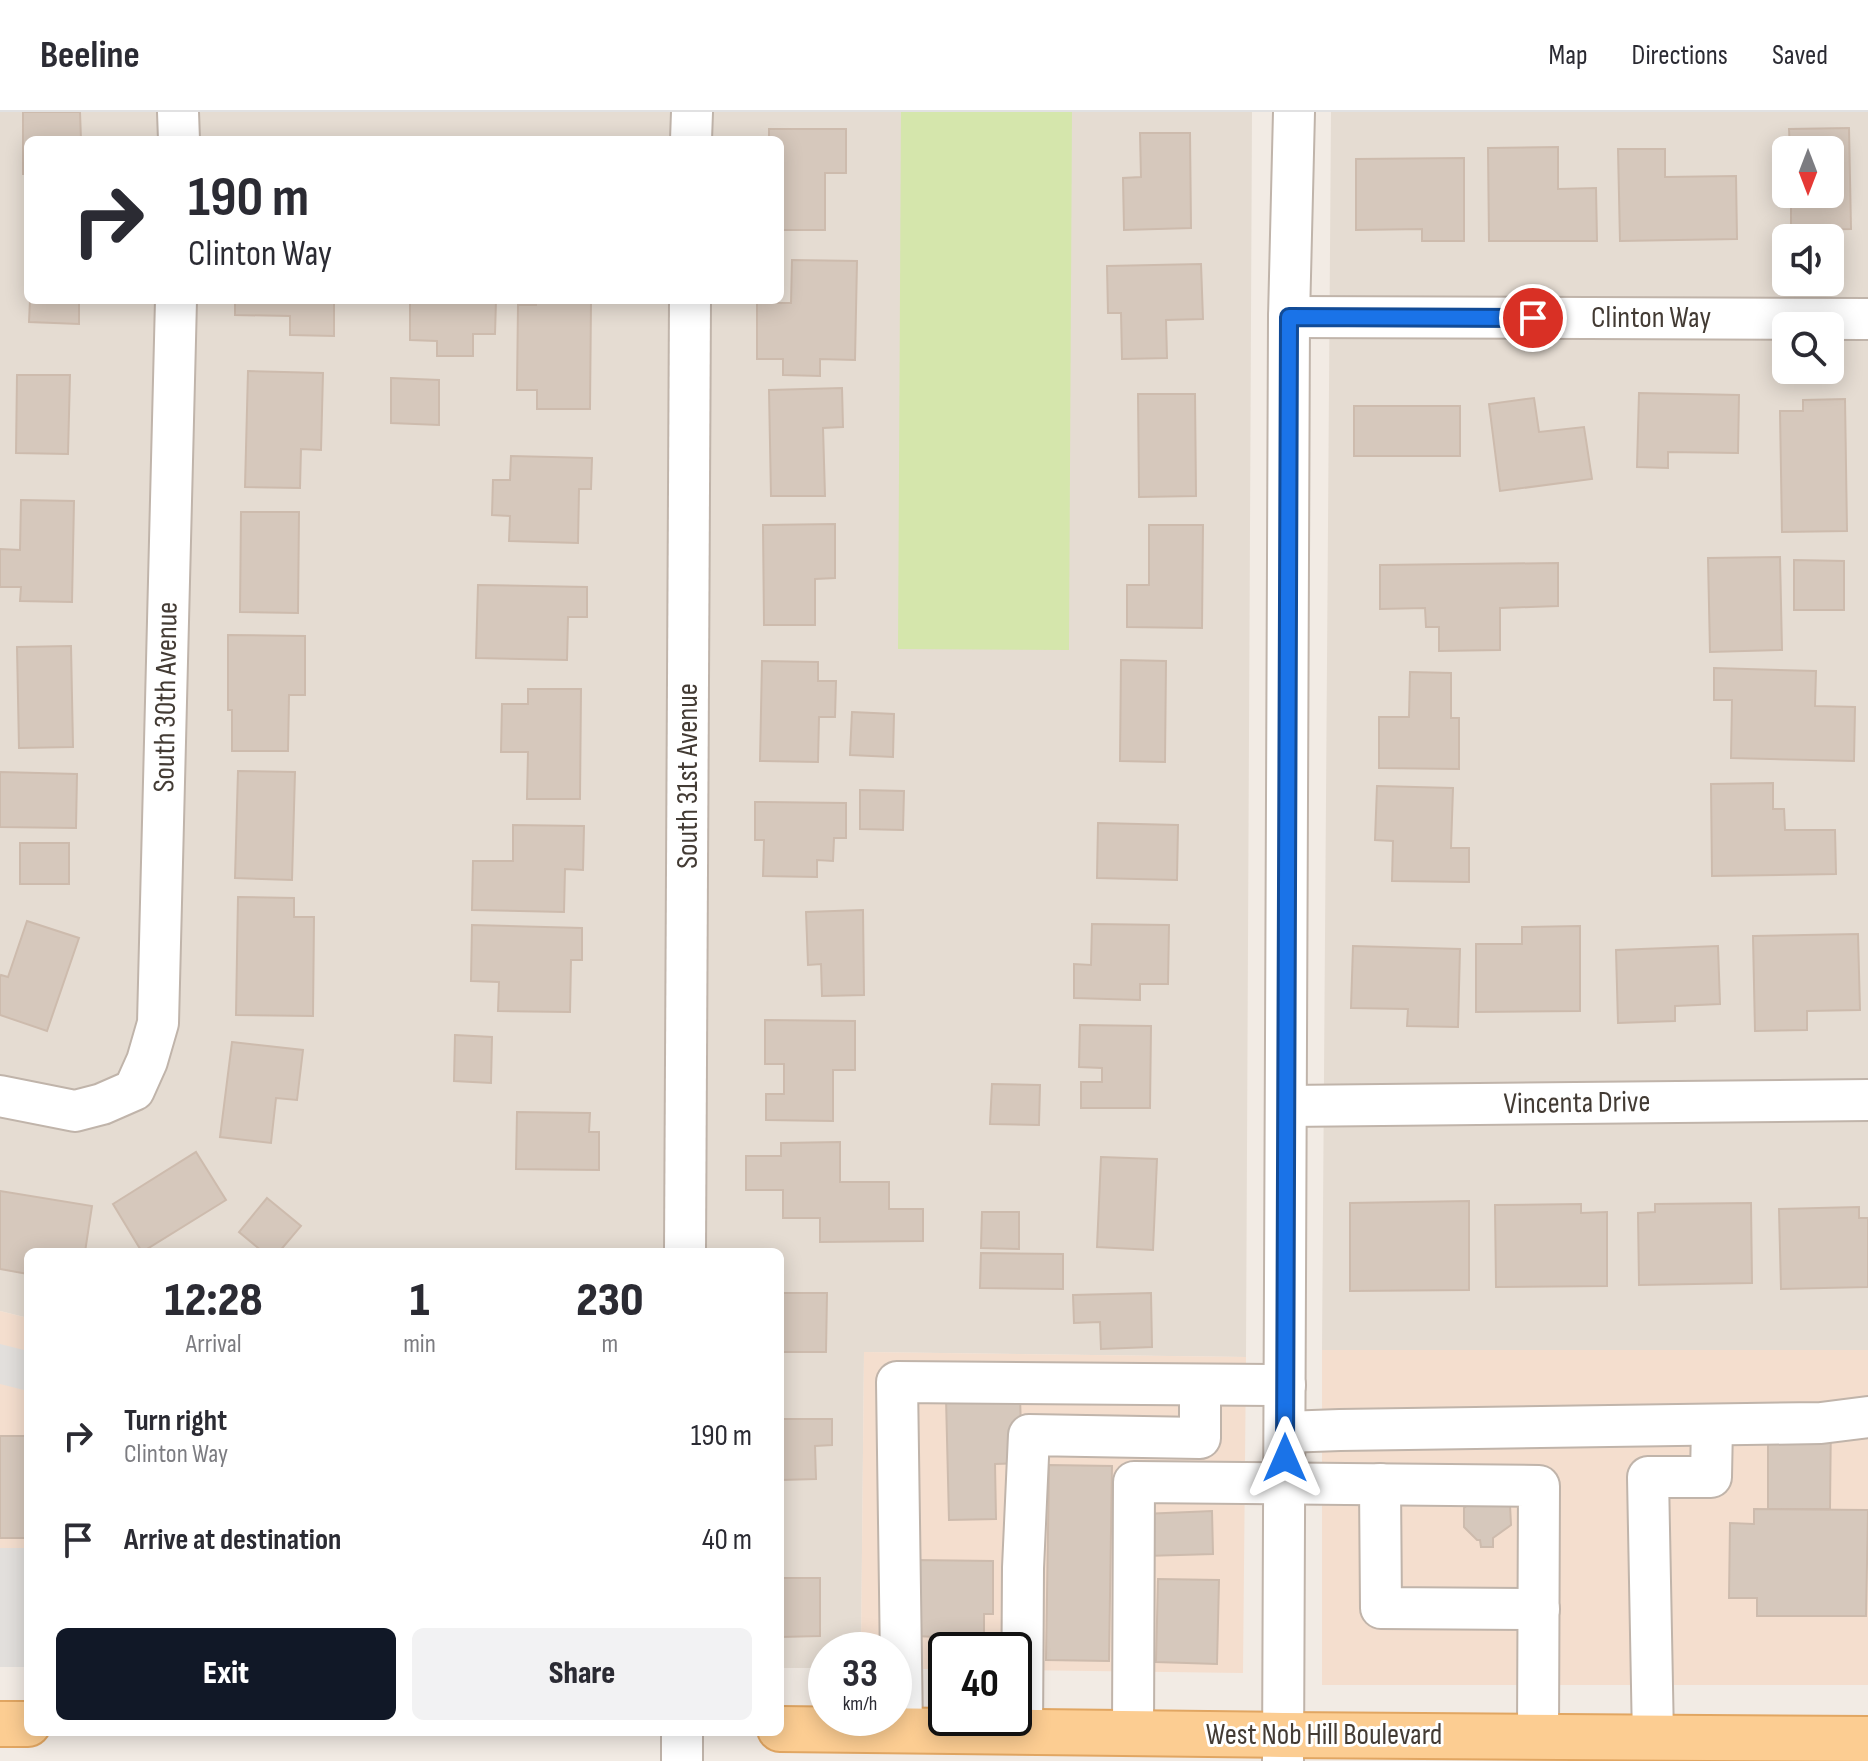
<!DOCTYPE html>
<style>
:root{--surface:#fff;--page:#f2f2f3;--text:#2b2b33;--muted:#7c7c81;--line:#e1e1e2;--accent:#111827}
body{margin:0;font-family:"Sofia Sans Condensed",sans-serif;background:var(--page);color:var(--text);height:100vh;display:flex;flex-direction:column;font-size:30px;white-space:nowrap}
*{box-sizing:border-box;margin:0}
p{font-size:26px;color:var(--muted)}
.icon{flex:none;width:44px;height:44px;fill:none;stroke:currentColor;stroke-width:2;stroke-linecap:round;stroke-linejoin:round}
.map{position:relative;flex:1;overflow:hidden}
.side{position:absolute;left:24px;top:1136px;width:760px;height:488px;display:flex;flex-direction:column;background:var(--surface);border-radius:12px;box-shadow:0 4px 20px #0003}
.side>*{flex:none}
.top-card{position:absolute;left:24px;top:24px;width:760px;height:168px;border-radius:12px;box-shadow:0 4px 20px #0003;background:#fff;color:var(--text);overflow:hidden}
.needle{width:52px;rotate:180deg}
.tools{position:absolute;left:1772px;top:24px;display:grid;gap:16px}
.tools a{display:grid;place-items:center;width:72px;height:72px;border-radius:12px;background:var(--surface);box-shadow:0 4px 20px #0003;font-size:40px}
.speed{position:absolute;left:808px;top:1520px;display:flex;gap:16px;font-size:40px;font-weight:700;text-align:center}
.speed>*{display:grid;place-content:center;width:104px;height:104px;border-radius:50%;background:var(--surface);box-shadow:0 4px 20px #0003;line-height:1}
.speed small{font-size:20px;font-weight:400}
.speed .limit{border:4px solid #111;border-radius:12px;background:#fff;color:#111}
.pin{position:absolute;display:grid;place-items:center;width:68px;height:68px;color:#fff;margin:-34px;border:4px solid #fff;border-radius:50%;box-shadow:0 2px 8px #0007}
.me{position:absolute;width:88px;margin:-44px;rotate:0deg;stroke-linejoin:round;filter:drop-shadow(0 0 6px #0008)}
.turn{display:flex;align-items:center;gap:28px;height:168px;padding:0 32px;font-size:36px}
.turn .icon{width:104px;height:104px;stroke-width:2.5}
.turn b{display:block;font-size:56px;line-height:68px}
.eta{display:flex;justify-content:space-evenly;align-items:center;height:136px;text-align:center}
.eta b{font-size:48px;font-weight:800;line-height:56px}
.button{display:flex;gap:16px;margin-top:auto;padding:16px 32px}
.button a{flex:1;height:92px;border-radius:12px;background:var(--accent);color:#fff;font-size:32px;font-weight:800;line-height:92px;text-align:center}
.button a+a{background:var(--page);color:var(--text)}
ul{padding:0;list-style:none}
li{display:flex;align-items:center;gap:24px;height:104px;padding:0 32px}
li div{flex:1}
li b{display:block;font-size:30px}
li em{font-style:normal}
header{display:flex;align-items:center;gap:48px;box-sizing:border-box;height:112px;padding:0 40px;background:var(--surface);border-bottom:2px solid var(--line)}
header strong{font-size:38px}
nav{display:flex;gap:44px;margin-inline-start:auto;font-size:28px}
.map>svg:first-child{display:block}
.residential{fill:#e5dcd2;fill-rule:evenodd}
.commercial{fill:#f4dece}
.green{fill:#d5e6ac}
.parking{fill:#e2dfdc}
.building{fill:#d6c8bc;stroke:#cdbbad;stroke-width:2}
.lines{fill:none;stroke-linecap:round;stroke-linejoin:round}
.minor-casing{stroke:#c0b4aa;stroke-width:44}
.major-casing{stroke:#e1a662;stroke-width:48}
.minor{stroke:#fff;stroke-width:40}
.major{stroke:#fccd92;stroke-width:44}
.route-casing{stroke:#114b97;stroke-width:20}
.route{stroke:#1a73e8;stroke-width:14}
.labels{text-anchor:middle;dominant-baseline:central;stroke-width:6;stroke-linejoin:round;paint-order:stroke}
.street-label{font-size:30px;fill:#433b34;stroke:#fff}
</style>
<header>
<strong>Beeline</strong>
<nav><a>Map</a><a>Directions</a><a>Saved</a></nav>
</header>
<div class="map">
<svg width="1868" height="1649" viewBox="0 0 1868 1649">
<rect width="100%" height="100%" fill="#f2ebe4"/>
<g class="residential">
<path d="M 0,0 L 1252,0 L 1246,1245 L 864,1240 L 861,1538 L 826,1538 L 826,1556 L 780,1556 L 780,1140 L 28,1140 L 28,1206 L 0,1199 ZM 28,28 L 780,28 L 780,188 L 28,188 Z"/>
<path d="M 1331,0 L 1868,0 L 1868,1238 L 1322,1238 ZM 1786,38 L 1830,38 L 1830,82 L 1786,82 ZM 1786,126 L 1830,126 L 1830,170 L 1786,170 ZM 1786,214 L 1830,214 L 1830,258 L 1786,258 Z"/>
</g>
<g class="commercial">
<path d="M 0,1199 L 28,1206 L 28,1555 L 0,1555 Z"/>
<rect x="1322" y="1238" width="546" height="335"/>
<path d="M 864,1240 L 1246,1245 L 1243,1561 L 1014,1558 L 1014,1538 L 946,1538 L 946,1557 L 894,1557 L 894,1538 L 861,1538 Z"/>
</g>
<path class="green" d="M 901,0 L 1072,0 L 1069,538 L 898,537 Z"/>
<g class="parking">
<path d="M 0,1232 L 28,1239 L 28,1279 L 0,1272 Z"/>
<rect x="0" y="1436" width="28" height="119"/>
</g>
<g class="building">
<path d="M 23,0 L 80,0 L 81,28 L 28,28 L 28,62 L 23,62 Z"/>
<path d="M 1849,16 L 1851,117 L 1791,118 L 1791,82 L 1830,82 L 1830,38 L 1790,38 L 1789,17 Z"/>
<path d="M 769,17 L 846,17 L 846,61 L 825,61 L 825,118 L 780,118 L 780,28 L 769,28 Z"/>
<path d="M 1140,21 L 1190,21 L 1191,116 L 1124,118 L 1123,66 L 1141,65 Z"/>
<path d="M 1558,35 L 1558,77 L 1596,76 L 1597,129 L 1489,129 L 1488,36 Z"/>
<path d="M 1618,37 L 1665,37 L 1665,65 L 1736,64 L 1737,127 L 1620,129 Z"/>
<path d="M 1464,46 L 1464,129 L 1422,129 L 1422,117 L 1356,118 L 1356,47 Z"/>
<path d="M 792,148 L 857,149 L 855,248 L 820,247 L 820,264 L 783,263 L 783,247 L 757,247 L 757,191 L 791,191 Z"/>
<path d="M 1201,152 L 1203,207 L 1166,208 L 1167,246 L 1122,247 L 1121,201 L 1108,201 L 1107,154 Z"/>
<path d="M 30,188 L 79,188 L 79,212 L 29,210 Z"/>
<path d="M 235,188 L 334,188 L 334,224 L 290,223 L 290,204 L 235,203 Z"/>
<path d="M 410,188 L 496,188 L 495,222 L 473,222 L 473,244 L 437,244 L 437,229 L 410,228 Z"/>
<path d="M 536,188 L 591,188 L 590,297 L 537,297 L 537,278 L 517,278 L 518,193 L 536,193 Z"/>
<path d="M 248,259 L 323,261 L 321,338 L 301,337 L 300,376 L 245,375 Z"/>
<path d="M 17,263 L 70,263 L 68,342 L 16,341 Z"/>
<path d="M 391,266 L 439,268 L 439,313 L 391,311 Z"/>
<path d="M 842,276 L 843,315 L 823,316 L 825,384 L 771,384 L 769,278 Z"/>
<path d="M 1639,281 L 1739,283 L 1738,341 L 1668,340 L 1668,356 L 1637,355 Z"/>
<path d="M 1138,282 L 1195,282 L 1196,384 L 1139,385 Z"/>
<path d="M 1534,286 L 1539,320 L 1584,315 L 1592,367 L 1500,379 L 1489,292 Z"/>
<path d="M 1845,287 L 1847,419 L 1782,420 L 1780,299 L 1803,299 L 1803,288 Z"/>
<rect x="1354" y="294" width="106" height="50"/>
<path d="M 511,344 L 592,346 L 591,377 L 579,377 L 578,431 L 509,429 L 510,404 L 492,403 L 493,368 L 510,368 Z"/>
<path d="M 21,388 L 74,389 L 72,490 L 20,489 L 21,475 L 0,475 L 0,437 L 20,438 Z"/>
<path d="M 241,400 L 299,400 L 298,501 L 240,500 Z"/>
<path d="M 835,412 L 835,466 L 815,467 L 815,513 L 764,513 L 763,413 Z"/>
<path d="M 1149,413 L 1203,413 L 1202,516 L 1127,515 L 1127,473 L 1149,473 Z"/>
<path d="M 1780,445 L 1782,538 L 1710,540 L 1708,446 Z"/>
<path d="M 1794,448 L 1844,449 L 1844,498 L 1794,498 Z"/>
<path d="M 1558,451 L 1558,494 L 1500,496 L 1500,538 L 1439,539 L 1439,515 L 1426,515 L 1425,496 L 1380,497 L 1380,453 Z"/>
<path d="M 478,473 L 587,475 L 587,505 L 568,505 L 567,548 L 476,546 Z"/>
<path d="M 228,523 L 305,524 L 305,583 L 289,583 L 288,639 L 232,639 L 232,598 L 228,598 Z"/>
<path d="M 71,534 L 73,635 L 19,636 L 17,535 Z"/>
<path d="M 1121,548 L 1166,549 L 1165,650 L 1120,649 Z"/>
<path d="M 762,549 L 818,550 L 818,569 L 836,569 L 835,605 L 819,605 L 818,650 L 760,649 Z"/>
<path d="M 1714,556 L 1816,559 L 1815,594 L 1855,595 L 1854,649 L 1731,646 L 1732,588 L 1714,588 Z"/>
<path d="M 1410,560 L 1451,561 L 1451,606 L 1459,606 L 1459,657 L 1379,656 L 1379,605 L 1409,605 Z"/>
<path d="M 528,577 L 581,577 L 580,687 L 527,687 L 528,640 L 501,640 L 502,592 L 528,592 Z"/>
<path d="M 852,600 L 894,602 L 893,645 L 850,643 Z"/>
<path d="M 238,659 L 295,660 L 292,768 L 235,766 Z"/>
<path d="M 0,660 L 77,662 L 76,716 L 0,715 Z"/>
<path d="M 1773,671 L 1773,697 L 1784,697 L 1785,718 L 1835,718 L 1836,762 L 1712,764 L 1711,672 Z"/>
<path d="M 1377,674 L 1453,676 L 1451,736 L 1469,736 L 1469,770 L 1392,769 L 1393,729 L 1375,728 Z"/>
<path d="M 860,678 L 904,679 L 903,718 L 860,717 Z"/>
<path d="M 755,690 L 846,691 L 846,726 L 834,726 L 833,749 L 817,748 L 817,765 L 763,764 L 764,728 L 755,728 Z"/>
<path d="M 1098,711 L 1178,713 L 1177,768 L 1097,766 Z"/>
<path d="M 513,713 L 584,714 L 583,758 L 565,757 L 564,800 L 472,798 L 473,749 L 513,749 Z"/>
<rect x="20" y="731" width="49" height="41"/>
<path d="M 238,785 L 294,786 L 294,805 L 314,805 L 313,904 L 236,903 Z"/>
<path d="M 863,798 L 864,883 L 822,884 L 821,852 L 808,853 L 806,800 Z"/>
<path d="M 27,809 L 79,826 L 47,919 L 0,903 L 0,865 L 1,863 L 8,865 Z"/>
<path d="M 1092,812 L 1169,813 L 1168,872 L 1140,872 L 1140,888 L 1074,886 L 1074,852 L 1091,853 Z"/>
<path d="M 472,813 L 582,816 L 582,848 L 571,848 L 570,900 L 498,899 L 499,870 L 471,869 Z"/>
<path d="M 1580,814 L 1580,899 L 1476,900 L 1476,832 L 1522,832 L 1522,815 Z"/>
<path d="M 1858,822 L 1860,898 L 1807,899 L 1807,918 L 1755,919 L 1753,824 Z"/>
<path d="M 1353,834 L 1460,837 L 1458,915 L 1407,914 L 1408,897 L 1351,896 Z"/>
<path d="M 1718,834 L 1720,892 L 1675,894 L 1675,909 L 1618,911 L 1616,838 Z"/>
<path d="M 765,908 L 855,909 L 855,958 L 833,958 L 833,1009 L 766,1008 L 766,982 L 784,982 L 784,952 L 765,952 Z"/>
<path d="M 1080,913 L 1151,914 L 1150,996 L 1081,996 L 1081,970 L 1102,970 L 1102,956 L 1079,955 Z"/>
<path d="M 455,923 L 492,925 L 491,971 L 454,969 Z"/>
<path d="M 232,930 L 303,938 L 297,988 L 276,986 L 271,1031 L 220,1025 Z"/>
<path d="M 992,972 L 1040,973 L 1039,1013 L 990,1012 Z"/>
<path d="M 517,1000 L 590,1001 L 589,1020 L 599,1020 L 599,1058 L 516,1057 Z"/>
<path d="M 840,1030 L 840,1070 L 889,1070 L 889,1097 L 923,1097 L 923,1129 L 820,1130 L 820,1106 L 783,1106 L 783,1078 L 746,1078 L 746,1044 L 781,1044 L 781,1031 Z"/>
<path d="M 196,1040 L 226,1088 L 142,1140 L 113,1092 Z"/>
<path d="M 1101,1045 L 1157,1047 L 1153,1138 L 1097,1135 Z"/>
<path d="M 0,1079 L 92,1094 L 85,1140 L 28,1140 L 28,1162 L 0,1157 Z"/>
<path d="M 267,1086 L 301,1114 L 279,1140 L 263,1140 L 239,1120 Z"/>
<path d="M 1469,1089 L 1469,1178 L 1350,1179 L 1350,1091 Z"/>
<path d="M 1751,1091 L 1752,1171 L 1639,1173 L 1638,1101 L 1655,1100 L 1655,1092 Z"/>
<path d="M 1581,1092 L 1581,1101 L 1607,1100 L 1607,1174 L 1496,1175 L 1495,1093 Z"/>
<path d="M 1859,1095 L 1859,1106 L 1868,1106 L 1868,1175 L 1781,1177 L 1779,1097 Z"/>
<path d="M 982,1100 L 1019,1100 L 1019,1137 L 981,1136 Z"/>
<path d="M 528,1138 L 604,1140 L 527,1140 Z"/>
<path d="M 981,1141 L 1063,1142 L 1063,1177 L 980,1176 Z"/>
<path d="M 780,1181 L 827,1181 L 826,1240 L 780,1240 Z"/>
<path d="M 1151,1181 L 1152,1235 L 1101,1237 L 1100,1210 L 1074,1211 L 1073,1183 Z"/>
<path d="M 1020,1284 L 1022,1351 L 995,1352 L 996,1407 L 949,1408 L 946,1286 Z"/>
<path d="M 1768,1303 L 1831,1303 L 1830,1397 L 1768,1397 Z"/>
<path d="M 780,1307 L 832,1307 L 832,1333 L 815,1334 L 816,1367 L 780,1368 Z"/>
<rect x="0" y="1324" width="28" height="102"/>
<path d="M 1049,1353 L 1112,1354 L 1109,1549 L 1046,1548 Z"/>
<path d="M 1477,1382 L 1510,1393 L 1511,1413 L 1493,1426 L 1493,1435 L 1481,1435 L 1480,1428 L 1477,1428 L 1464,1415 L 1464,1396 Z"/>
<path d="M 1754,1397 L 1868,1398 L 1866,1504 L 1757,1504 L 1757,1486 L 1729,1486 L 1730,1411 L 1754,1412 Z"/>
<path d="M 1212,1399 L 1213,1442 L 1145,1444 L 1143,1402 Z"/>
<path d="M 914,1448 L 993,1449 L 993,1502 L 984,1502 L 984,1538 L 946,1538 L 946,1552 L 937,1552 L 938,1525 L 914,1524 Z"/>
<path d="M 780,1466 L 820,1466 L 820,1524 L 780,1525 Z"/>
<path d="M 1158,1467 L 1219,1468 L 1217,1552 L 1156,1550 Z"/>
</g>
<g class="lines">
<defs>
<g id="minor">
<path d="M 178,0 L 179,28"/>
<path d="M 691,28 L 692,0"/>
<path d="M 1289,205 L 1868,207"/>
<path d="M 0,984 L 75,999 L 102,992 L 134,978 L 147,949 L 158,911 L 176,188"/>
<path d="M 1286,994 L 1868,988"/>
<path d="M 685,1140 L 690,188"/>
<path d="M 1285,1320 L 1340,1318 L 1821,1311 L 1868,1305"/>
<path d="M 1380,1372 L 1381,1496 L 1539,1497"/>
<path d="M 902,1619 L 897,1270 L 1285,1273"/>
<path d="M 682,1620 L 682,1649"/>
<path d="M 1022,1620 L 1023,1456 L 1029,1323 L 1200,1326 L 1200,1273"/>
<path d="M 1133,1621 L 1134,1370 L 1539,1374 L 1538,1625"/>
<path d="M 1653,1626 L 1648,1365 L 1711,1365 L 1712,1313"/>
<path d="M 1283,1649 L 1289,205 L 1294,0"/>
</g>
<g id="major">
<path d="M 0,1612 L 28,1612"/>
<path d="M 780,1617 L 1283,1623 L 1868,1627"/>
</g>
</defs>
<use href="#minor" class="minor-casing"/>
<use href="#major" class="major-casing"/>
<use href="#minor" class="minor"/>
<use href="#major" class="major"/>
</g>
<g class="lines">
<defs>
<path id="route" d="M 1285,1346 L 1289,205 L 1533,206"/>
</defs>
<use href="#route" class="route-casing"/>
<use href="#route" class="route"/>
</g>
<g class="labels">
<g class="street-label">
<text x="1651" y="206">Clinton Way</text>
<text transform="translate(166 585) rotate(-89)">South 30th Avenue</text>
<text transform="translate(688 664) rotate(-90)">South 31st Avenue</text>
<text transform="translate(1577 991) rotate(-1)">Vincenta Drive</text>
<text x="1324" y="1623">West Nob Hill Boulevard</text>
</g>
</g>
</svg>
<div class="tools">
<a><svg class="needle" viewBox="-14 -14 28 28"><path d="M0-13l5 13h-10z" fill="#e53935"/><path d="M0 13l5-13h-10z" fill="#7c7c81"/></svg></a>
<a><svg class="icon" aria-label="sound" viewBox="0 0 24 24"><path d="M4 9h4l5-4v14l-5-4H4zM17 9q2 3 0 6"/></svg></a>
<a><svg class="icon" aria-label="search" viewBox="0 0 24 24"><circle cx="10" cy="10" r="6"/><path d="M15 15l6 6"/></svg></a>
</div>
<div class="speed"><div>33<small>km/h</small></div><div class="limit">40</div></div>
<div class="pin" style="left:1533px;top:206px;background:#d93025"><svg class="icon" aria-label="arrive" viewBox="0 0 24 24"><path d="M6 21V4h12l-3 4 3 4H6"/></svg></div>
<svg class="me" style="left:1285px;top:1346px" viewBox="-20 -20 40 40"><path d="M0-17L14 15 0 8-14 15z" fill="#1a73e8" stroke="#fff" stroke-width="4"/></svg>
<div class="top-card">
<div class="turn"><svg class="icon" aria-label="right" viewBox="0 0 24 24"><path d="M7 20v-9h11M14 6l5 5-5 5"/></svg><div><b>190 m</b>Clinton Way</div></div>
</div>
<section class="side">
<div class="eta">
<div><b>12:28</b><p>Arrival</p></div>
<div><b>1</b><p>min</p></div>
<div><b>230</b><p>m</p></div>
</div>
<ul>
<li><svg class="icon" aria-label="right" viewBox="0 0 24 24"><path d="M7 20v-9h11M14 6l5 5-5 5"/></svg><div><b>Turn right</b><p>Clinton Way</p></div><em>190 m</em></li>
<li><svg class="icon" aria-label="arrive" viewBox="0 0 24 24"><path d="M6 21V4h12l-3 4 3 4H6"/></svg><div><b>Arrive at destination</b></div><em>40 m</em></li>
</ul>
<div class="button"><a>Exit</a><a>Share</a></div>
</section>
</div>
